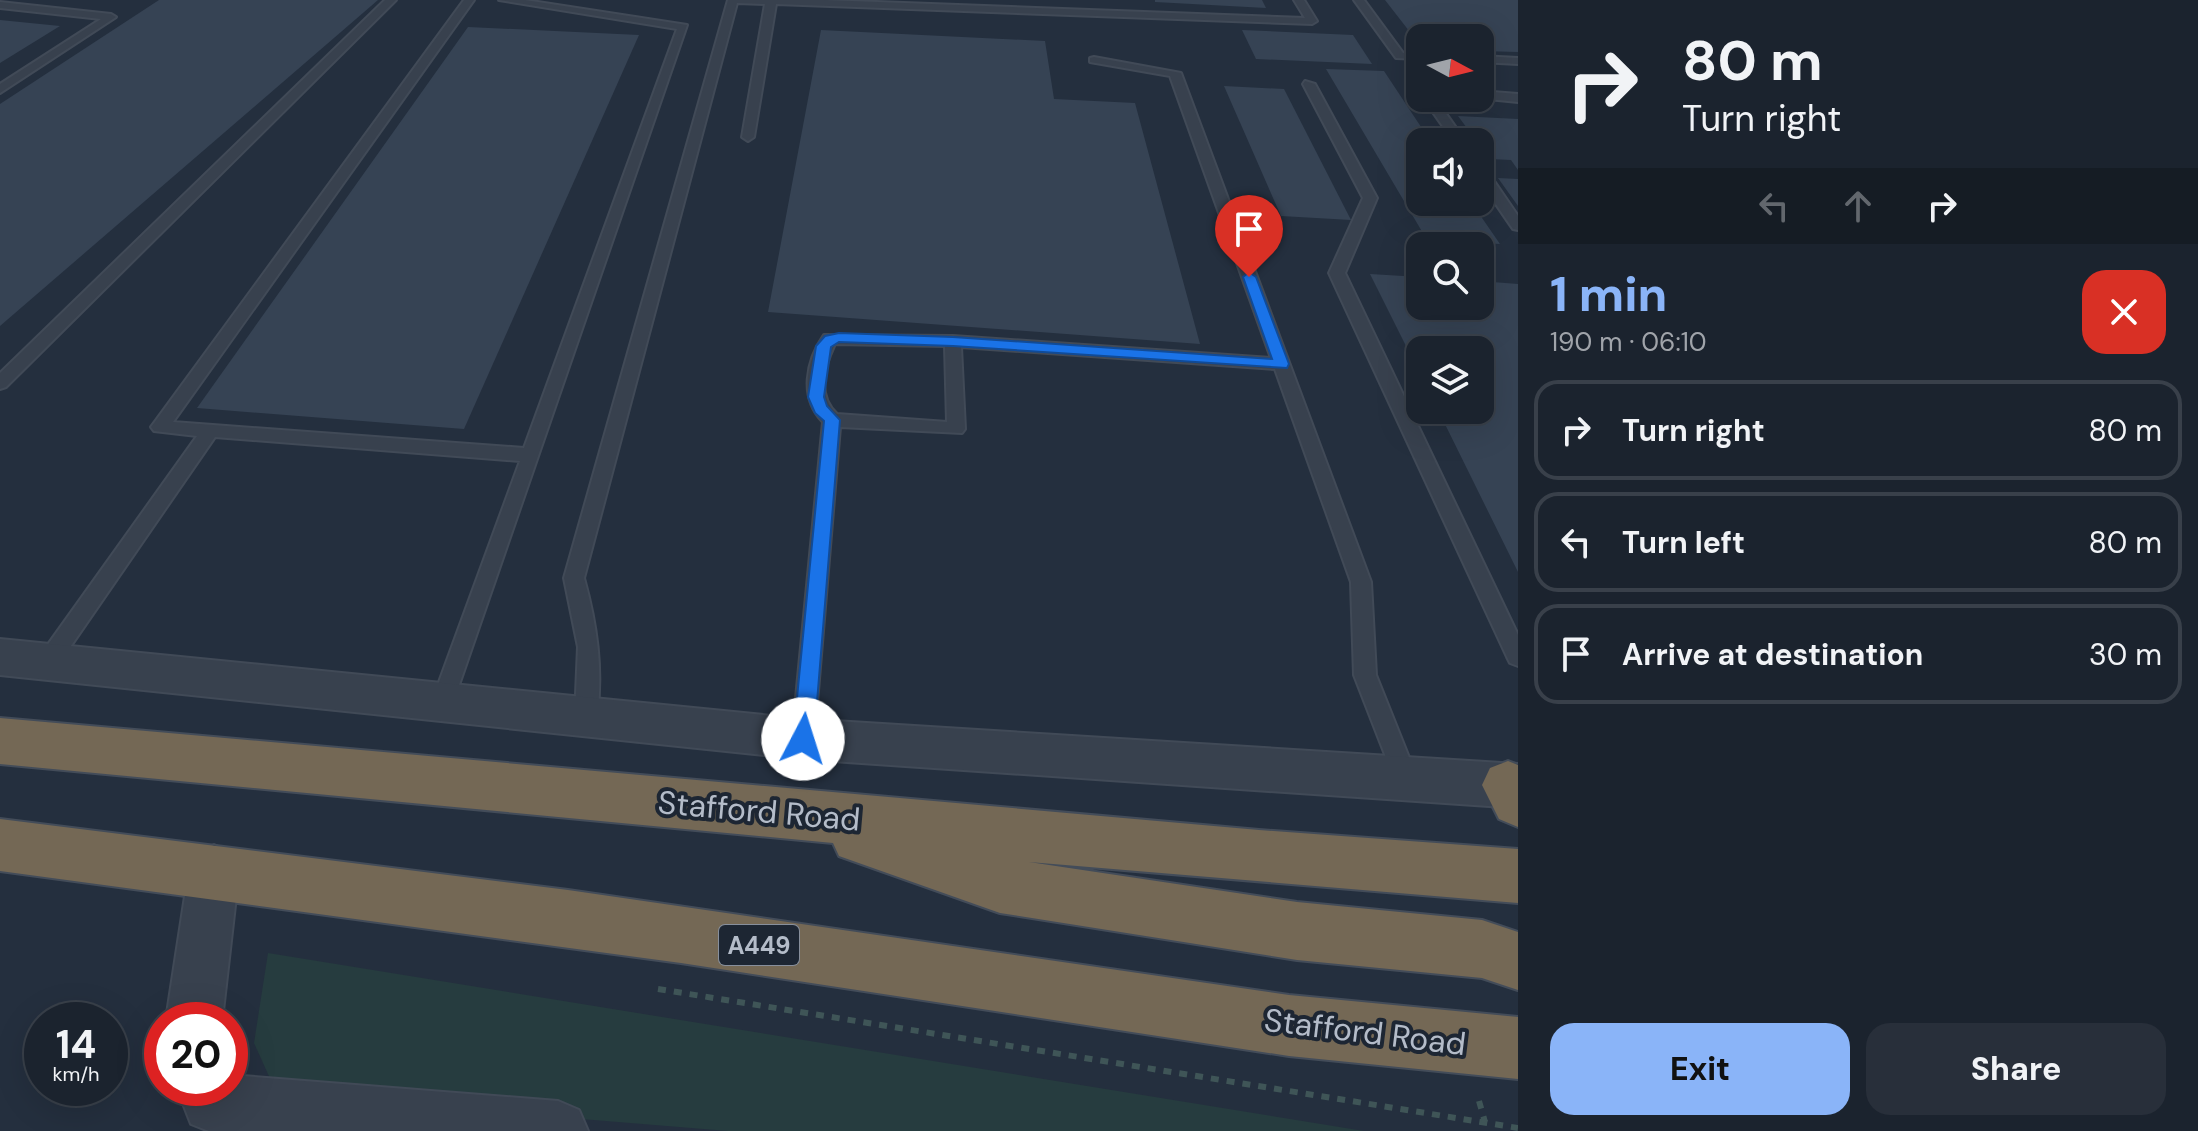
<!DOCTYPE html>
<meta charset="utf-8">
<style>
:root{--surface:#1b232e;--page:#282f3a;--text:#f1f3f6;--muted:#a0a4aa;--line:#39404a;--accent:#8ab4f8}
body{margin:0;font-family:"DM Sans",sans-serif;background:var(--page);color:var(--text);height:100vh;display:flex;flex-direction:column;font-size:30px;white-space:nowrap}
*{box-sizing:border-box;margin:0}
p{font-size:26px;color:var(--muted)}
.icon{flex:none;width:44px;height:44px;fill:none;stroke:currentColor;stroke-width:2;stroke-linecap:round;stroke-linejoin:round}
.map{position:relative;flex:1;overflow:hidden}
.side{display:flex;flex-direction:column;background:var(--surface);width:680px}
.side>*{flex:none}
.guide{background:#1b232e;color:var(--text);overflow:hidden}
.needle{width:52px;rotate:97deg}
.tools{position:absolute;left:1406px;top:24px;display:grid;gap:16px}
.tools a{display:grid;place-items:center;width:88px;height:88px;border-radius:16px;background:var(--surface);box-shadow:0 8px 32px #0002,0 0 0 2px var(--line);font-size:40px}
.speed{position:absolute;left:24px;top:1002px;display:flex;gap:16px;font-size:40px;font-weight:700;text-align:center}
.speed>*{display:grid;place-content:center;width:104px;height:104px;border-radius:50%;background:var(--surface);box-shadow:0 8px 32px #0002,0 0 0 2px var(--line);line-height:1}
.speed small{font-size:20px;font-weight:400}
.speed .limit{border:12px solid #d22;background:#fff;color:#111}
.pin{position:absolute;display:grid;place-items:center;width:68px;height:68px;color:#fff;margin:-82px -34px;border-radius:50% 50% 50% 0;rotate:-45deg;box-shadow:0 0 8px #0007}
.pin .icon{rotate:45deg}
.me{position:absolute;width:88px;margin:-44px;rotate:5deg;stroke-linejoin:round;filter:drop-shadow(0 0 6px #0008)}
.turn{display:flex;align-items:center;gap:28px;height:168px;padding:0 32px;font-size:36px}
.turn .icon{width:104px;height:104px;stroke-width:2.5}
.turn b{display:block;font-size:56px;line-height:68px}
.lanes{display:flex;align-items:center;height:76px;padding:0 32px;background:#0003;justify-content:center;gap:40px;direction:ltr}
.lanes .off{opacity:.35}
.round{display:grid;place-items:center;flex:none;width:84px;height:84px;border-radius:24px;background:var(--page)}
.head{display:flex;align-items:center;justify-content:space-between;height:136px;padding:0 32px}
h1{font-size:48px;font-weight:800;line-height:60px;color:var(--accent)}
.cta{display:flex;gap:16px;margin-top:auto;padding:16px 32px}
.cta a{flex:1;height:92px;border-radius:24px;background:var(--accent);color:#111;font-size:32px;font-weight:800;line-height:92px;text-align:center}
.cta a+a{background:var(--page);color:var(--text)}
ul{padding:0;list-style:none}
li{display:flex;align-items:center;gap:24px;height:100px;margin:0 16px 12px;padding:0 16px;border:4px solid var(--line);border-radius:24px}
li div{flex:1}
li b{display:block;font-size:30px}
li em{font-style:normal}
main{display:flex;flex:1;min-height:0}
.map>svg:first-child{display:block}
.green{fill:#263c3f}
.building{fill:#364354}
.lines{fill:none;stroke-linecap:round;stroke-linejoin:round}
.lane-casing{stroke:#414a57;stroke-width:4}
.street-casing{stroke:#414a57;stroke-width:4}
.highway-casing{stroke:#434c59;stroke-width:4}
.path{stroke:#3f5557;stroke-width:6;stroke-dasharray:8 8;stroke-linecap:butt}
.lane{fill:#38414e;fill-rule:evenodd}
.street{fill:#38414e;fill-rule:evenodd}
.highway{fill:#746855;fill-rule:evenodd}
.route{fill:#1a73e8;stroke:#114b97;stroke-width:2}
.labels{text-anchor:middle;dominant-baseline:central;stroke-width:8;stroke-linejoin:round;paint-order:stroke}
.shield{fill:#1d2633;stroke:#878f9c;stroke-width:2}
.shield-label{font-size:24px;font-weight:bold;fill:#b4bcc9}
.near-street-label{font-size:32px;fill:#b4bcc9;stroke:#1d2633}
</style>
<main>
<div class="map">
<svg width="1518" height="1131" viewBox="0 0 1518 1131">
<rect width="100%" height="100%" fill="#242f3e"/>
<path class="green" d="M 268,953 L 1364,1131 L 728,1131 L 277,1094 L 254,1043 Z"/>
<g class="building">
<path d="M 159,0 L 378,0 L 0,326 L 0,104 Z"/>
<path d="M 1155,0 L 1262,0 L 1266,8 L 1155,2 Z"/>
<path d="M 1385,0 L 1518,0 L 1518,52 L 1480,51 L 1480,38 L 1420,38 L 1420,45 Z"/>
<path d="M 0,20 L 60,26 L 0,63 Z"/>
<path d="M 468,27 L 639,35 L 464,429 L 197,408 Z"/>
<path d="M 821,30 L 1045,41 L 1054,99 L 1135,103 L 1200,344 L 768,312 Z"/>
<path d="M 1242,30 L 1353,35 L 1372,64 L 1256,59 Z"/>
<path d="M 1326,69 L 1384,71 L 1431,142 L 1420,142 L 1420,202 L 1471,202 L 1500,244 L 1427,240 Z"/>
<path d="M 1224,86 L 1284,89 L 1351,220 L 1281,216 Z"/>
<path d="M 1458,116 L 1518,119 L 1518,170 L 1511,160 L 1490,159 Z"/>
<path d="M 1498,178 L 1518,179 L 1518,206 Z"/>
<path d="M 1370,274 L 1420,277 L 1420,306 L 1480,306 L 1480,281 L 1518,284 L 1518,572 L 1438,410 L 1480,410 L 1480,350 L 1420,350 L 1420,374 Z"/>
</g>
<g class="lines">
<defs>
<g id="lane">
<path d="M 385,0 L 396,0 L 6,387 L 0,389 L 0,373 Z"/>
<path d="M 464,0 L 474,0 L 173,422 L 524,448 L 677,29 L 499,0 L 525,0 L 687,25 L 450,711 L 442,714 L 434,711 L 431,704 L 520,461 L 215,437 L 55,669 L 47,672 L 39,669 L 36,663 L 39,657 L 197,436 L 154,431 L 151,427 L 154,423 Z"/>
<path d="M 728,0 L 824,0 L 1305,18 L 1294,0 L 1304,0 L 1317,21 L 1312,24 L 776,4 L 754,137 L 748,141 L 742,137 L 765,4 L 737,3 L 584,578 C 597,625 603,668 597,717 L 594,724 L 586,727 L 578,724 L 575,717 L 578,647 L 564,578 Z"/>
<path d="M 1354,0 L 1364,0 L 1403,53 L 1420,53 L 1420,59 L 1396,58 Z"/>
<path d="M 0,2 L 111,14 L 116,17 L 0,93 L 0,84 L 101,19 L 0,8 Z"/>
<path d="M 1480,56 L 1518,58 L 1518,64 L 1480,62 Z"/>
<path d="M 1094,57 L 1181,73 L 1371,582 L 1376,675 L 1418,780 L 1414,788 L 1406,791 L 1398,788 L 1354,675 L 1351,582 L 1275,369 L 961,347 L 965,429 L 962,433 L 840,427 L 814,739 L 811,746 L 803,749 L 795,746 L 792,739 L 823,422 C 799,398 806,361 824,335 L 953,336 L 1271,358 L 1170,76 L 1090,62 L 1090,58 ZM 835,344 L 945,346 L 947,422 L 837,414 C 817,396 824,367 835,344 Z"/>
<path d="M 1305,81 L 1315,84 L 1377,198 L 1345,273 L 1518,635 L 1518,666 L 1510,663 L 1507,657 L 1329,273 L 1363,198 L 1303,84 Z"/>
<path d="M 1480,91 L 1518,94 L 1518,102 L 1478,98 Z"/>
<path d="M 1423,98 L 1435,98 L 1466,142 L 1454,142 Z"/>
<path d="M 1480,167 L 1485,168 L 1518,216 L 1518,230 L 1513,229 L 1480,181 Z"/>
</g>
<g id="street">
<path d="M 0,639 L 803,719 L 1518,764 L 1518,808 L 803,759 L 0,675 Z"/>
<path d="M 214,845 L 232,853 L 239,870 L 222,1020 L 166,1020 L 189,870 L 196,853 Z"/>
<path d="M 230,1075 L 558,1101 L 579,1110 L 588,1131 L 209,1131 L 191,1124 L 177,1088 L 230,1088 Z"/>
</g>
<g id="highway">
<path d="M 0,718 L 1259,830 L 1518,849 L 1518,903 L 1029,862 L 1297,902 L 1482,920 L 1518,932 L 1518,990 L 1482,978 L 1297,960 L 1000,913 L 839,856 L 833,843 L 0,764 Z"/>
<path d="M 1508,761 L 1518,765 L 1518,827 L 1499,819 L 1482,785 L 1490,768 Z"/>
<path d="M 0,819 L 568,890 L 1289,995 L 1518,1017 L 1518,1079 L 1289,1056 L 681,963 L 0,871 Z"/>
</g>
</defs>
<use href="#lane" class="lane-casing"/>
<use href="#street" class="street-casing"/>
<use href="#highway" class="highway-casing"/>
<g class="path">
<path d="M 658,989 L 1518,1128"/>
<path d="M 1479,1101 L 1485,1122"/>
</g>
<use href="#lane" class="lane"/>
<use href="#street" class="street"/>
<use href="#highway" class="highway"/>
</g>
<path class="route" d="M 1249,272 L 1256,277 L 1289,364 L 1287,368 L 953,346 L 839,342 L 831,347 L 824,397 L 827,406 L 840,420 L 814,739 L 811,746 L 803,748 L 796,746 L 793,739 L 824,421 L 815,413 L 808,397 L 816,346 L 825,336 L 839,333 L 953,337 L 1272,359 L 1243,277 Z"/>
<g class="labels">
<rect class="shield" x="719" y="925" width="80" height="40" rx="6"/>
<g class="shield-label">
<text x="759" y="945">A449</text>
</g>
<g class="near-street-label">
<text transform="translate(759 811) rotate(5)">Stafford Road</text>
<text transform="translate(1365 1032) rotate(7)">Stafford Road</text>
</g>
</g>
</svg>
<div class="tools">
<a><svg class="needle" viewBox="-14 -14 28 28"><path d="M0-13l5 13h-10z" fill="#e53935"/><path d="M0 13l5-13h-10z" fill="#a0a4aa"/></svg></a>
<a><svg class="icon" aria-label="sound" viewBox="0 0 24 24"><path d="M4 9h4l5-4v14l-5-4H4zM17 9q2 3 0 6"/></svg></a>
<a><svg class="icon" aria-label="search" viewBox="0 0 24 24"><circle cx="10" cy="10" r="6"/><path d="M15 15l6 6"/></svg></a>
<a><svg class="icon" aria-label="layers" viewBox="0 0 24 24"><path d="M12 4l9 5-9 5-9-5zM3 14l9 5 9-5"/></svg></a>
</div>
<div class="speed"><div>14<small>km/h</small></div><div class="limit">20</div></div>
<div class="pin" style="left:1249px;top:277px;background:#d93025"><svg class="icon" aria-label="arrive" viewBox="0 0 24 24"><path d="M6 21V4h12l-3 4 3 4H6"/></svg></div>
<svg class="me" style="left:803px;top:739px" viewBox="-20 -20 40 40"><circle r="19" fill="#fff"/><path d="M0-13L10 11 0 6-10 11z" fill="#1a73e8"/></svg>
</div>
<section class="side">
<div class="guide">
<div class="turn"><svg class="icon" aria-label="right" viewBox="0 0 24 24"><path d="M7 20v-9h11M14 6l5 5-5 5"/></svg><div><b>80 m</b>Turn right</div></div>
<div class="lanes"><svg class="icon off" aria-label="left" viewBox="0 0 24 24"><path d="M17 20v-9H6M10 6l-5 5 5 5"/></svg><svg class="icon off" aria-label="ahead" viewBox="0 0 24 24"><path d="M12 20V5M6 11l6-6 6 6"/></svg><svg class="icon" aria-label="right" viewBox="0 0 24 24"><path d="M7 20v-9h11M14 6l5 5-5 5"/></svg></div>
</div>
<div class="head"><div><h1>1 min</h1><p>190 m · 06:10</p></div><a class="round" style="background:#d93025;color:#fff"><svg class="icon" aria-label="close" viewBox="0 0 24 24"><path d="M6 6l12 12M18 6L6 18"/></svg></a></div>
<ul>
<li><svg class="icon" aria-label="right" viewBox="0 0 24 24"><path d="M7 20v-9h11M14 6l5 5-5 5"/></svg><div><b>Turn right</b></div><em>80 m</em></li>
<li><svg class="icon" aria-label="left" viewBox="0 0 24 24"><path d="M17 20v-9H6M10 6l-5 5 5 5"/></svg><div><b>Turn left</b></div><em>80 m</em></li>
<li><svg class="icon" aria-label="arrive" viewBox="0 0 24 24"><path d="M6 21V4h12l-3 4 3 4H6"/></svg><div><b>Arrive at destination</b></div><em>30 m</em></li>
</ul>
<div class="cta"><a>Exit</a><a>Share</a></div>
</section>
</main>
